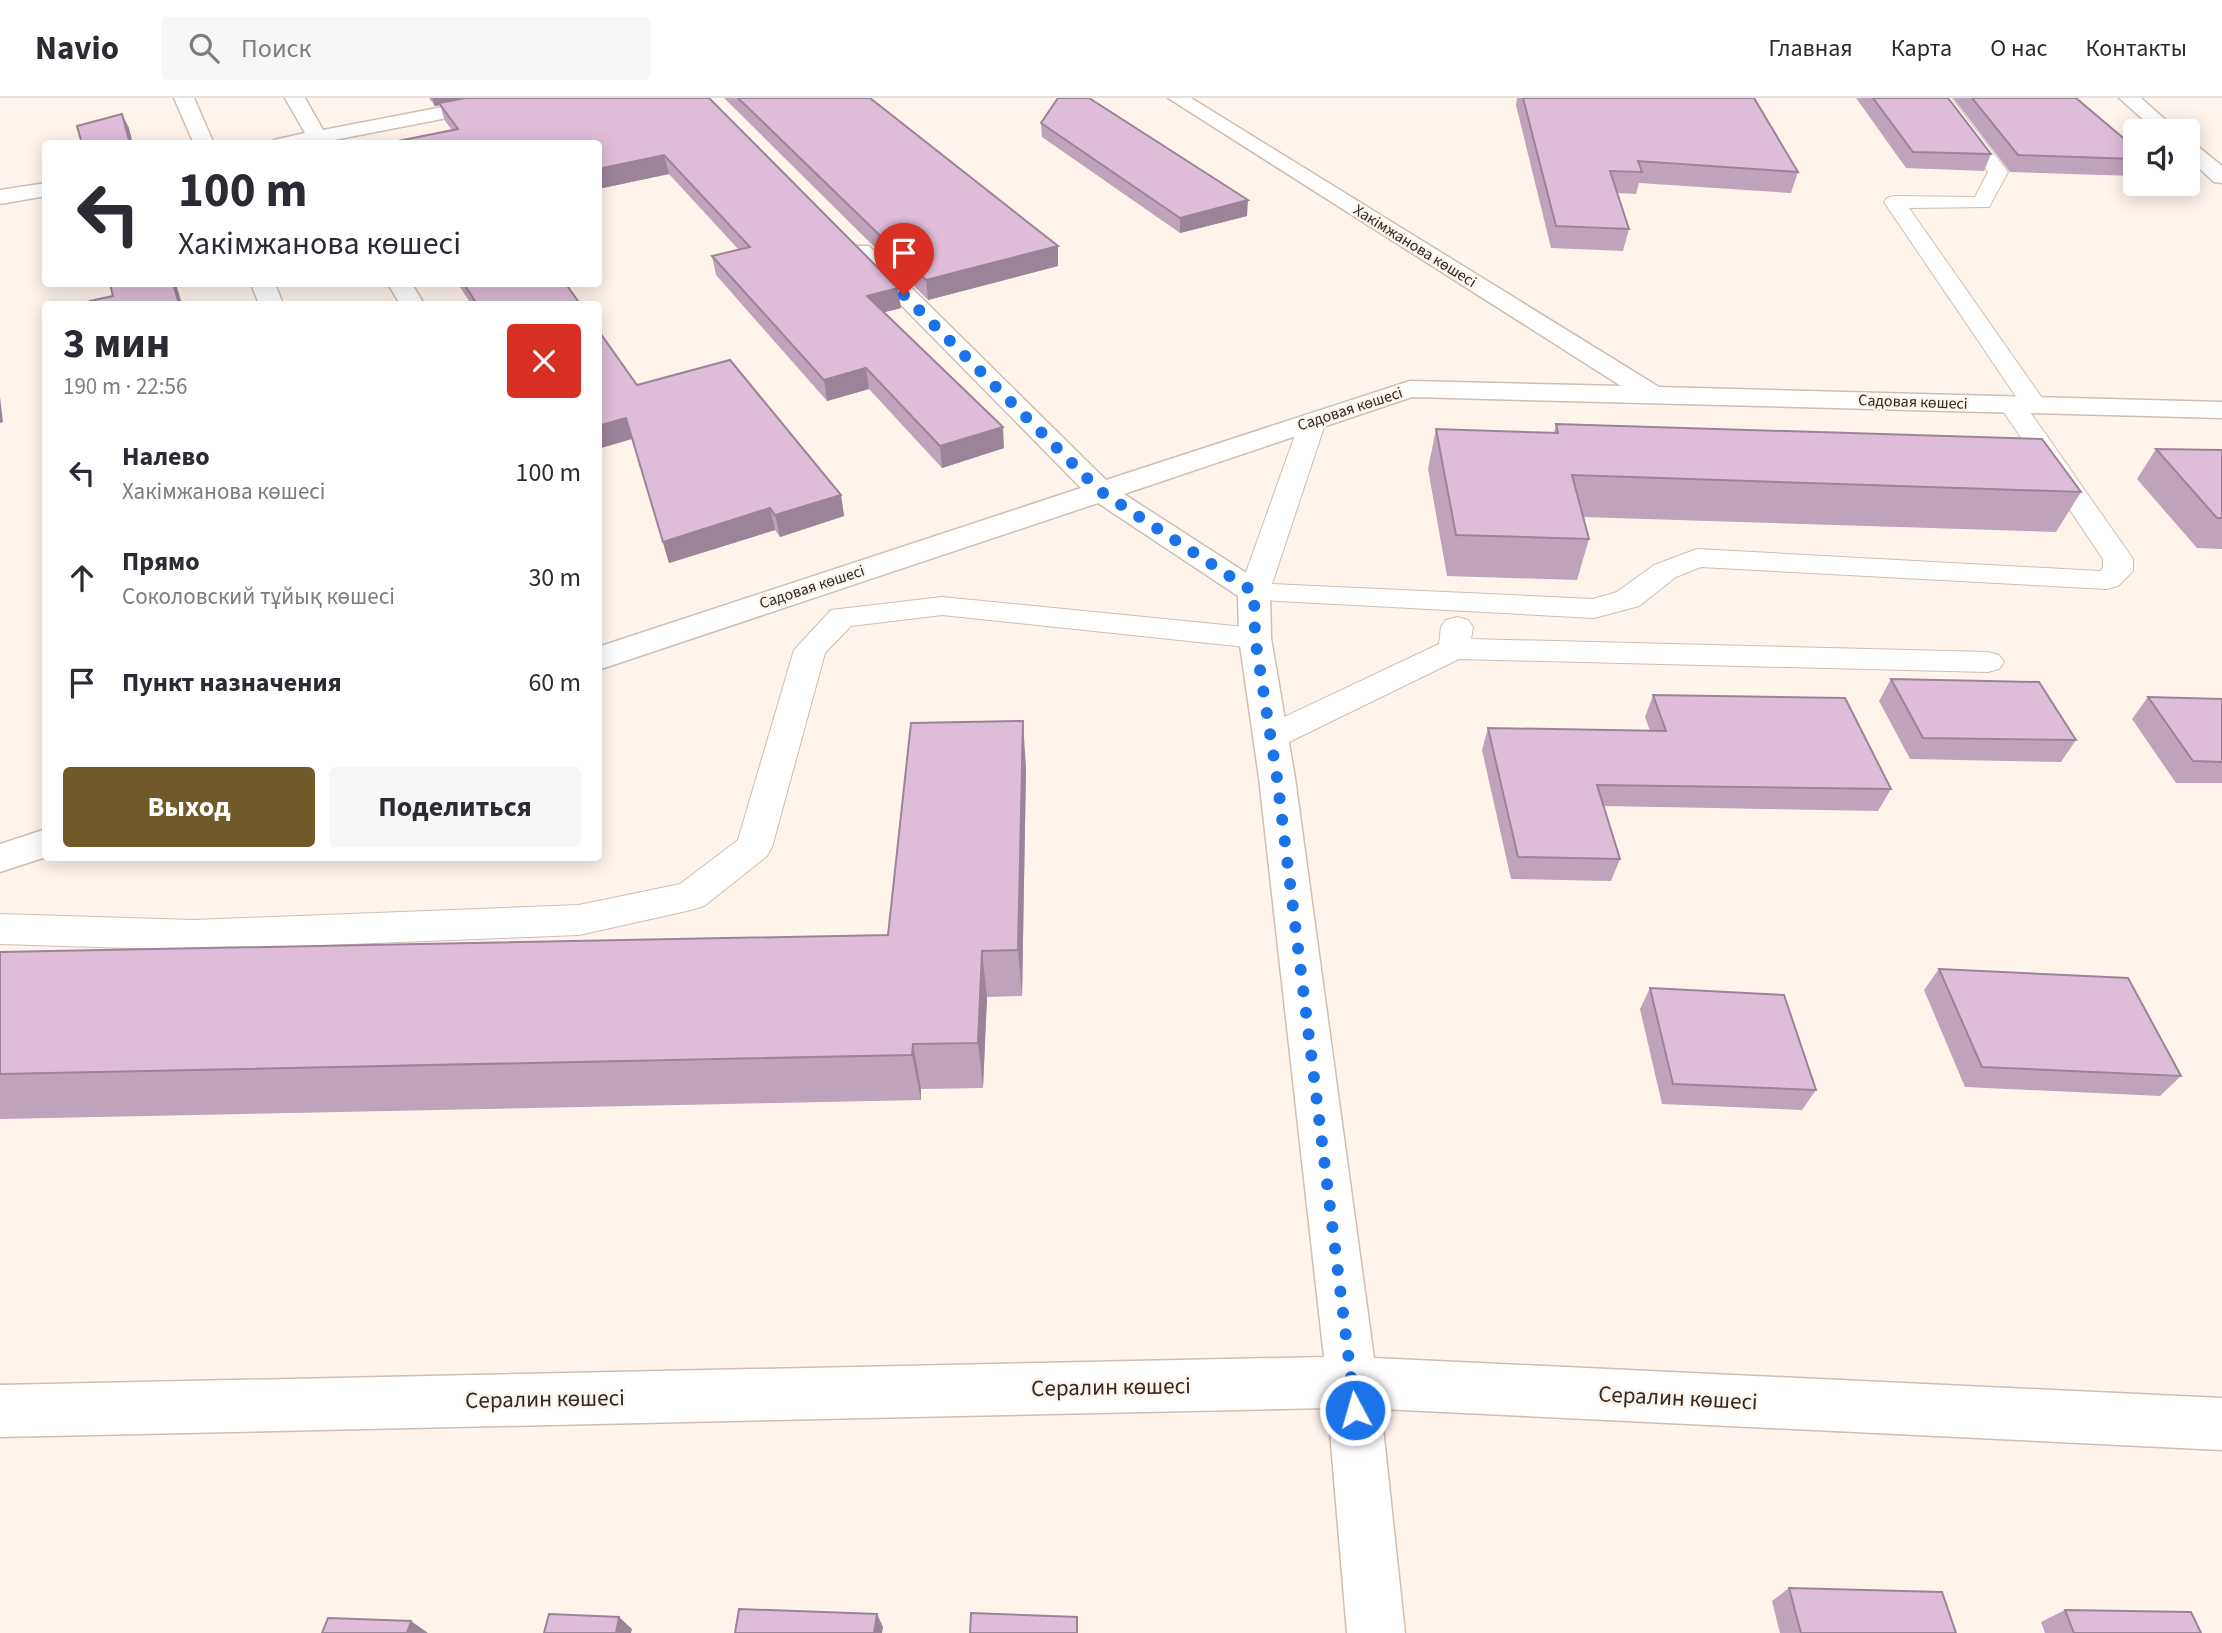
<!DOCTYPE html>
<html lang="ru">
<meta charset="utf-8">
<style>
:root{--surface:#fff;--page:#f7f7f7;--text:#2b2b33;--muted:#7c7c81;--line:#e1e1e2;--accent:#715a2a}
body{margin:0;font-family:"Source Sans 3",sans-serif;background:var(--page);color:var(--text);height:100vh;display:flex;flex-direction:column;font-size:26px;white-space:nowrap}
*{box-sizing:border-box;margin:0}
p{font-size:23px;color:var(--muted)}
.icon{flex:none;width:38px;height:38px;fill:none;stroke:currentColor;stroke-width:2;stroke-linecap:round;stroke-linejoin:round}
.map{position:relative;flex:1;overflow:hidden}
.details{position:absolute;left:42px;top:203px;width:560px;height:560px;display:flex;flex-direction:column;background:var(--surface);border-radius:7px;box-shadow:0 4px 18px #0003}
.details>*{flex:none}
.hud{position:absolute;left:42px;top:42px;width:560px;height:147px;border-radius:7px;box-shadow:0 4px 18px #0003;background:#fff;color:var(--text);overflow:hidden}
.buttons{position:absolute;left:2123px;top:21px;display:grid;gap:14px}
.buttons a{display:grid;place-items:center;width:77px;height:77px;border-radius:7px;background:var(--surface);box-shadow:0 4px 18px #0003;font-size:35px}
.pin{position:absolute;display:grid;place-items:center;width:60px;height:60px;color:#fff;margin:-72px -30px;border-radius:50% 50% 50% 0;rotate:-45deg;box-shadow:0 0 7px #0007}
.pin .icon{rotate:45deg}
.me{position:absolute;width:77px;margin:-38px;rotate:354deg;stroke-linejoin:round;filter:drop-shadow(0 0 5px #0008)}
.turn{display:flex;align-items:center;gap:24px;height:147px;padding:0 21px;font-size:32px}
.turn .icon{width:91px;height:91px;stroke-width:2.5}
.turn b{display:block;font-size:49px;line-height:60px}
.round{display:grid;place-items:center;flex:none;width:74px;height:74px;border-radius:7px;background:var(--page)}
.headline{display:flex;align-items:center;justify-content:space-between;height:119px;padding:0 21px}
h1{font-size:42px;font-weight:700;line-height:52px}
.button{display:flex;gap:14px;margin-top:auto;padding:14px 21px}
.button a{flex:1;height:80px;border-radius:7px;background:var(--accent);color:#fff;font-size:28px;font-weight:700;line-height:80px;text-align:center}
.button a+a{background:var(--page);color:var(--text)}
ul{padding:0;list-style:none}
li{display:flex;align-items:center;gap:21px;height:105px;padding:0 21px}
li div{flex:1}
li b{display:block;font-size:26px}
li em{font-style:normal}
header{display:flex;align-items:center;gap:42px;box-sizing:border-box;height:98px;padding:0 35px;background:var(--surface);border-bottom:2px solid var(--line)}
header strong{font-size:33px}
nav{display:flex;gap:38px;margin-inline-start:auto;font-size:24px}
.search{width:490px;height:63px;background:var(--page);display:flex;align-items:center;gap:18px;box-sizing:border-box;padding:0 24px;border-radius:7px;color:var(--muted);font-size:26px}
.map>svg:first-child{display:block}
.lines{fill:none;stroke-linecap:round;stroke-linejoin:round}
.service-casing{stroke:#cfbeb1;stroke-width:2}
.minor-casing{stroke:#cfbeb1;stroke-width:3}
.service{fill:#fff;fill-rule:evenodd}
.minor{fill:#fff;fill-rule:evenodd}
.wall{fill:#bfa3bb}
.shaded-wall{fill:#9b8498}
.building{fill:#debdd9;stroke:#9b8498;stroke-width:2}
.route{stroke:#1a73e8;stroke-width:12;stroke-dasharray:0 21.6}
.labels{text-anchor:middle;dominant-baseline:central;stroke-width:5;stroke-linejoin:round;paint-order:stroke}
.far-street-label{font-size:16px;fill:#302924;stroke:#fff4ec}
.near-street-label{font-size:23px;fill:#302924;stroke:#fff4ec}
</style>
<header>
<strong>Navio</strong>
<div class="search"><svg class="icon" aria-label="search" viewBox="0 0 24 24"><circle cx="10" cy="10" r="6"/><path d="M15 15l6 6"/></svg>Поиск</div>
<nav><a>Главная</a><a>Карта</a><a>О нас</a><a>Контакты</a></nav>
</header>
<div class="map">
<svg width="2222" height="1535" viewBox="0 0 2222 1535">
<rect width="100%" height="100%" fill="#fff4ec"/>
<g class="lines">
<defs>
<g id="service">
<path d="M 1932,0 L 1951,0 L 2008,74 L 1989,109 L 1909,110 L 2047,307 L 2043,312 L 2030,314 L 2133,461 L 2133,473 L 2118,488 L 2107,491 L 1701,469 L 1676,479 L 1639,508 L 1594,520 L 1243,501 L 1239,494 L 1300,323 L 1304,317 L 1313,315 L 1322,317 L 1326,323 L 1272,486 L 1593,501 L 1617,494 L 1654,467 L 1697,451 L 2100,473 L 2103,470 L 2103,461 L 1999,307 L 2003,302 L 2017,300 L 1884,104 L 1887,100 L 1894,98 L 1975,99 L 1988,74 Z"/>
<path d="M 942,499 L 1255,530 L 1266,533 L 1271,540 L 1266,547 L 1255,550 L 942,517 L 851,528 L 825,555 L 772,749 L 767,758 L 704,808 L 691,812 L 579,837 L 194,852 L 0,846 L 0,816 L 194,822 L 579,807 L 680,786 L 738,742 L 794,552 L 831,512 Z"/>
<path d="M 1457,519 L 1468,522 L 1473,529 L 1471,541 L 1988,554 L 1999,557 L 2004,564 L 1999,571 L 1988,574 L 1459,561 L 1283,647 L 1271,650 L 1259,647 L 1254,639 L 1259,631 L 1439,546 L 1441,529 L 1446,522 Z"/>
</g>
<g id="minor">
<path d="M 174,0 L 194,0 L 214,46 L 194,46 Z"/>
<path d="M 285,0 L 305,0 L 323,32 L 489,0 L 529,0 L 519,6 L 329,43 L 331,46 L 271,46 L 274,42 L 305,35 Z"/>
<path d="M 1168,0 L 1191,0 L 1659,289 L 2222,304 L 2222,320 L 1412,299 L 1124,396 L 1265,487 L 1270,494 L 1271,540 L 1295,680 L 1374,1260 L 2222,1300 L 2222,1352 L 1381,1311 L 1405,1535 L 1347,1535 L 1328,1310 L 0,1339 L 0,1287 L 1324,1259 L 1259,680 L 1239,540 L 1238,498 L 1098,405 L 598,572 L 598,549 L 1081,390 L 853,158 L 849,153 L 853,148 L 869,148 L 1106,382 L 1410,283 L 1621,288 Z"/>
<path d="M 2119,0 L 2141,0 L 2178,33 L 2156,33 Z"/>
<path d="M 2188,44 L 2195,46 L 2222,68 L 2222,85 L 2214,84 L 2188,60 Z"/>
<path d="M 46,85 L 46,98 L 0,106 L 0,92 Z"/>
<path d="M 251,186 L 275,186 L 283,206 L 259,206 Z"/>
<path d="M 388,186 L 412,186 L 424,206 L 400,206 Z"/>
<path d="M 46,731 L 46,759 L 0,774 L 0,746 Z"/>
</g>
</defs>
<use href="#service" class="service-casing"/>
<use href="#minor" class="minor-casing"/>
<use href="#service" class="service"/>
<use href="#minor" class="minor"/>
</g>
<g class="wall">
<path d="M 429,0 L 709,0 L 901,210 L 884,214 L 1004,350 L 942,370 L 869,291 L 827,303 L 716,177 L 712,158 L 738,151 L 669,76 L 598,91 L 598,46 L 452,32 L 445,23 L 440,7 L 435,8 Z"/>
<path d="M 724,0 L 870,0 L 1058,168 L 928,202 Z"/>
<path d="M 1517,0 L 1754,0 L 1798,74 L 1791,95 L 1639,85 L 1636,96 L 1617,95 L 1629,131 L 1623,153 L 1551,150 L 1516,7 Z"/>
<path d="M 1856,0 L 1948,0 L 1991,56 L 1984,73 L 1906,70 Z"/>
<path d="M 1953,0 L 2076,0 L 2135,50 L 2135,78 L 2010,74 Z"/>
<path d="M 1041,25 L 1247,118 L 1180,135 L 1042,39 Z"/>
<path d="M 458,186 L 566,186 L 580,206 L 471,206 Z"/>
<path d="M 637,287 L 841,397 L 844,418 L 780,439 L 775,432 L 669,465 L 632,341 Z"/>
<path d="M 1556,326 L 2081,394 L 2056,434 L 1583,419 L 1589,441 L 1577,482 L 1447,478 L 1428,371 L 1436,331 L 1554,335 Z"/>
<path d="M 2156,351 L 2222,352 L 2222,451 L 2197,450 L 2137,381 Z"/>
<path d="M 1891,581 L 2076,642 L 2061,664 L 1910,661 L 1879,603 Z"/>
<path d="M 1653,597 L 1891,691 L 1878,713 L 1604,708 L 1620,761 L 1611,783 L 1511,781 L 1482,652 L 1488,630 L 1650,633 L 1645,619 Z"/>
<path d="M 2148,599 L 2222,601 L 2222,685 L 2176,685 L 2132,621 Z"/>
<path d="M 1026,670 L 1022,898 L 987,899 L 983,990 L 921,991 L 921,1002 L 0,1021 L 0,854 L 888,837 Z"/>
<path d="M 1939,871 L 2181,978 L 2160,998 L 1965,989 L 1924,892 Z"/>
<path d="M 1650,890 L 1816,992 L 1802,1012 L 1662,1006 L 1640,911 Z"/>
<path d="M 1789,1490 L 1956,1535 L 1780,1535 L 1772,1503 Z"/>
<path d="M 2065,1512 L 2201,1535 L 2045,1535 L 2041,1524 Z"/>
</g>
<g class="shaded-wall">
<path d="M 432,0 L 475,0 L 435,8 Z"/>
<path d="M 122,16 L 129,30 L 133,46 L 130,46 Z"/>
<path d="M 664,57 L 669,76 L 598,91 L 598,71 Z"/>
<path d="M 1248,102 L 1247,118 L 1180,135 L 1180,120 Z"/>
<path d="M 1058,148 L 1058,168 L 928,202 L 926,182 Z"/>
<path d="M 173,186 L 176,186 L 182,206 L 179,206 Z"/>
<path d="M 898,190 L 901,210 L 870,218 L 867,198 Z"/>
<path d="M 866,270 L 869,291 L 827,303 L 824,282 Z"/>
<path d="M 0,299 L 3,324 L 0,325 Z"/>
<path d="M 626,320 L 632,341 L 598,351 L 598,328 Z"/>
<path d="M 1003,329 L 1004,350 L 942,370 L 940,348 Z"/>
<path d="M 841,397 L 844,418 L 780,439 L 775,417 Z"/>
<path d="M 770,410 L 775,432 L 669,465 L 663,444 Z"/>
<path d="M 1023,623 L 1026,670 L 1022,898 L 1018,852 Z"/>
<path d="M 982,853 L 987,899 L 983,990 L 978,945 Z"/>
<path d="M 913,946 L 921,991 L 921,1002 L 912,957 Z"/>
<path d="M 877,1516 L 883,1529 L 882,1535 L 874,1535 Z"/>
<path d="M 619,1519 L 632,1531 L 631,1535 L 616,1535 Z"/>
<path d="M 411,1523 L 428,1535 L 407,1535 Z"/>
</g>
<g class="building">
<path d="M 466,0 L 709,0 L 898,190 L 867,198 L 1003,329 L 940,348 L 866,270 L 824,282 L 712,158 L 750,149 L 664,57 L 598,71 L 598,46 L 383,46 L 458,31 L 439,5 Z"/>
<path d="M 738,0 L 870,0 L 1058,148 L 926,182 Z"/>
<path d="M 1058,0 L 1089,0 L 1248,102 L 1180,120 L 1041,25 Z"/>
<path d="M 1523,0 L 1754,0 L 1798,74 L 1638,63 L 1642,74 L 1610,73 L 1629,131 L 1556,128 Z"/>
<path d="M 1873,0 L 1948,0 L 1991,56 L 1913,54 Z"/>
<path d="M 1972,0 L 2076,0 L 2135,50 L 2135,61 L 2018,57 Z"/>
<path d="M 122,16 L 130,46 L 82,46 L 77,28 Z"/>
<path d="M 110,186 L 173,186 L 179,206 L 91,206 L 90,203 L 113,198 Z"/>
<path d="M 464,186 L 566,186 L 580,206 L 477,206 Z"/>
<path d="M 598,232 L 637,287 L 730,262 L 841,397 L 775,417 L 770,410 L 663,444 L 626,320 L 598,328 Z"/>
<path d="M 1556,326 L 2042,341 L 2081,394 L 1572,377 L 1589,441 L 1456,437 L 1436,331 L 1558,335 Z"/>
<path d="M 2156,351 L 2222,352 L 2222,420 L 2217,420 Z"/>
<path d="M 1891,581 L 2039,584 L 2076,642 L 1923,640 Z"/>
<path d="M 1653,597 L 1845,600 L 1891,691 L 1597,687 L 1620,761 L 1518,759 L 1488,630 L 1666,633 Z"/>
<path d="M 2148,599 L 2222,601 L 2222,664 L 2193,663 Z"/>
<path d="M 1023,623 L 1018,852 L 982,853 L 978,945 L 913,946 L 912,957 L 0,976 L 0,854 L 888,837 L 911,625 Z"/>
<path d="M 1939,871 L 2128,880 L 2181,978 L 1982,969 Z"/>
<path d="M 1650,890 L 1784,897 L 1816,992 L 1673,986 Z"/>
<path d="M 1789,1490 L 1942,1494 L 1956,1535 L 1801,1535 Z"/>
<path d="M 739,1511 L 877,1516 L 874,1535 L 735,1535 Z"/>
<path d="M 2065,1512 L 2191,1514 L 2201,1535 L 2074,1535 Z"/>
<path d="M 971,1515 L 1077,1519 L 1077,1535 L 970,1535 Z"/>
<path d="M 549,1516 L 619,1519 L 616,1535 L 544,1535 Z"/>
<path d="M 328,1520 L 411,1523 L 407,1535 L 322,1535 Z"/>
</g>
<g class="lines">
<path class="route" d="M 904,197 L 1100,393 L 1254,494 L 1255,540 L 1277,680 L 1355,1312"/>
</g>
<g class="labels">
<g class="far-street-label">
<text transform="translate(1415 148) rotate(32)">Хакімжанова көшесі</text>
<text transform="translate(1913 304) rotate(2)">Садовая көшесі</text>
<text transform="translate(1350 311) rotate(-18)">Садовая көшесі</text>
<text transform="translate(812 489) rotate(-18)">Садовая көшесі</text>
</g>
<g class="near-street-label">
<text transform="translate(1111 1289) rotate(-1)">Сералин көшесі</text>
<text transform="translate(1678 1300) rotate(3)">Сералин көшесі</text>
<text transform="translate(545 1301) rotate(-1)">Сералин көшесі</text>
</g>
</g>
</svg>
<div class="buttons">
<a><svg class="icon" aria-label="sound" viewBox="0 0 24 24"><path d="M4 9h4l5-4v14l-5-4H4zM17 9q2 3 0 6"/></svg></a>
</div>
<div class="pin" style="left:904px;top:197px;background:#d93025"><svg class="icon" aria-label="arrive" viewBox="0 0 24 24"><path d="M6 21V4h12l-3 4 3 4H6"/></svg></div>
<svg class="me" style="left:1355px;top:1312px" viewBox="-20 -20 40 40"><circle r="17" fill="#1a73e8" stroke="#fff" stroke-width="3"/><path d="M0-11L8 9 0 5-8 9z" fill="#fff"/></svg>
<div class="hud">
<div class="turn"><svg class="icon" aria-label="left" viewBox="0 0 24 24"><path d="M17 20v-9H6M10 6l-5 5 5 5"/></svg><div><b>100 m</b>Хакімжанова көшесі</div></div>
</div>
<section class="details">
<div class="headline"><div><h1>3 мин</h1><p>190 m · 22:56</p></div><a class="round" style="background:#d93025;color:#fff"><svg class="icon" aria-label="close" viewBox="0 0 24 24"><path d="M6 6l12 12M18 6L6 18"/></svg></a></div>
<ul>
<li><svg class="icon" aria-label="left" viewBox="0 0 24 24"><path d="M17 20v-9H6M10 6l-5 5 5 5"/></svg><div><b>Налево</b><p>Хакімжанова көшесі</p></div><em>100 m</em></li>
<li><svg class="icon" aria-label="ahead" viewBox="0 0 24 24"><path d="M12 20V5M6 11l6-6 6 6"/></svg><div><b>Прямо</b><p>Соколовский тұйық көшесі</p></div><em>30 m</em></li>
<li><svg class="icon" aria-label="arrive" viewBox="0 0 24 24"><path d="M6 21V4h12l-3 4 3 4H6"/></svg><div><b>Пункт назначения</b></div><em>60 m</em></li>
</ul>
<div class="button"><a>Выход</a><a>Поделиться</a></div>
</section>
</div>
